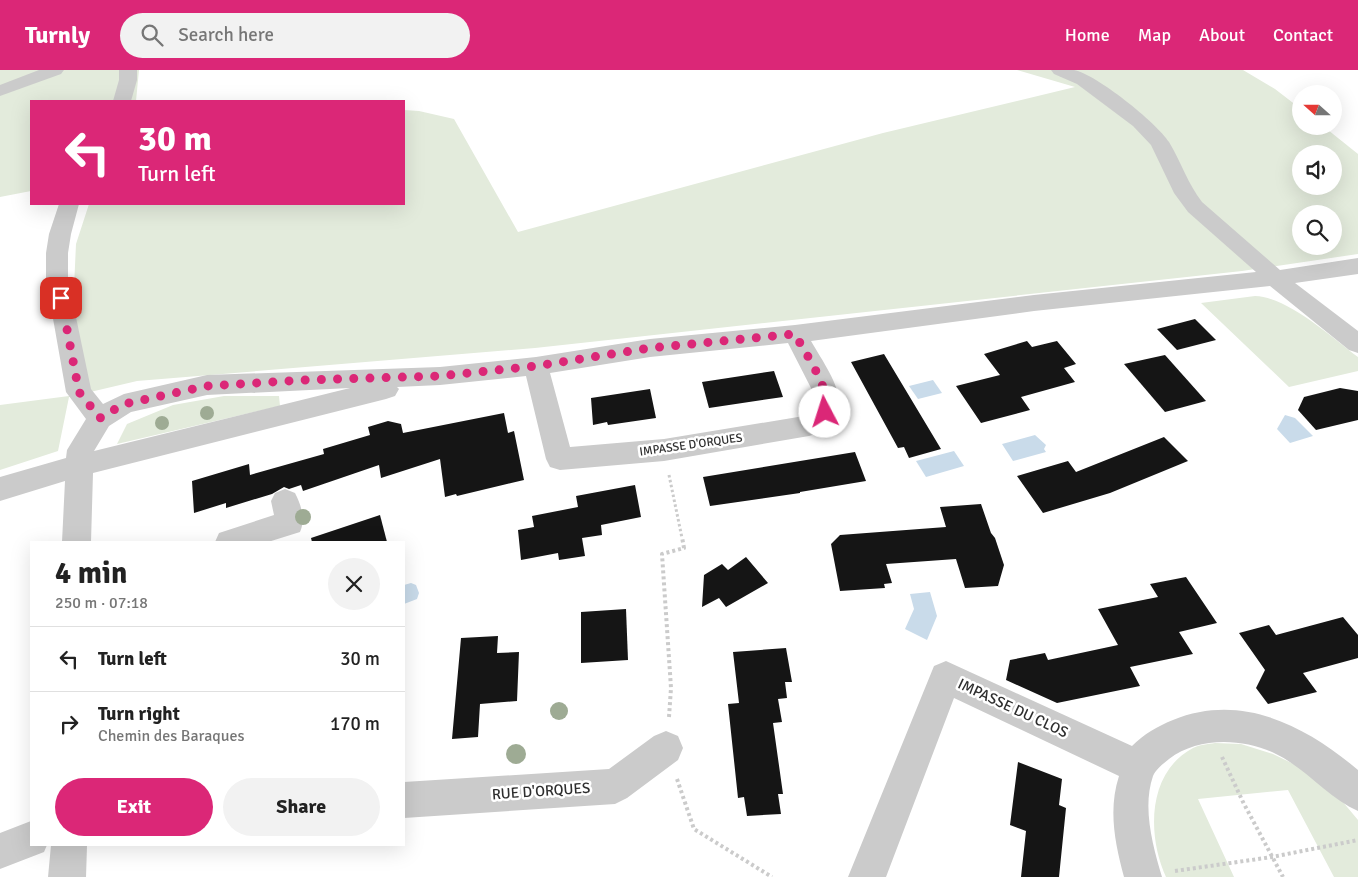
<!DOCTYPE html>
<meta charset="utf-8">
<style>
:root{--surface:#fff;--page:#f2f2f2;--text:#222;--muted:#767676;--line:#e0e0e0;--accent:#db2777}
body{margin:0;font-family:Signika,sans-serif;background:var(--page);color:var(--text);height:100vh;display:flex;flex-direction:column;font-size:19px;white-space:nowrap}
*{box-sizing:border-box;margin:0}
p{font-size:16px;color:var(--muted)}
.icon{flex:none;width:28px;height:28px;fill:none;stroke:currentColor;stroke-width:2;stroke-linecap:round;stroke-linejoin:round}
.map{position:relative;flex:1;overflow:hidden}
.sheet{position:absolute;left:30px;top:471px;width:375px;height:305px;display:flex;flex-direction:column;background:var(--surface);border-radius:0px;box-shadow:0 5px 20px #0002}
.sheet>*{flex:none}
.top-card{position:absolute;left:30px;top:30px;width:375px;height:105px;border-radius:0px;box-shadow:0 5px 20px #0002;background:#db2777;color:#fff;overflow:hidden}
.needle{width:32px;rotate:291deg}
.controls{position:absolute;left:1292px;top:15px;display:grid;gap:10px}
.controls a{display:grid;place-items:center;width:50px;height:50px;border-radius:50%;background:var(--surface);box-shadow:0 5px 20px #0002;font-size:25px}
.pin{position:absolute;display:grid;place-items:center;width:42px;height:42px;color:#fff;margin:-21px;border-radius:10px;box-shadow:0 2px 8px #0006}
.me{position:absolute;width:55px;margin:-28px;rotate:355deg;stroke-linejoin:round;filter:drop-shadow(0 0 4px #0008)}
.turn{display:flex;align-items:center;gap:18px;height:105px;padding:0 25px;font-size:22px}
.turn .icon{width:65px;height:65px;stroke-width:2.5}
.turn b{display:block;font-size:35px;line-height:42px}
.round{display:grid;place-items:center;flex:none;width:52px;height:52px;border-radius:26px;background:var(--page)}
.head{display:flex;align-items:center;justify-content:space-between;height:85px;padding:0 25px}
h1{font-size:30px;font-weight:700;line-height:38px}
.cta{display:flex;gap:10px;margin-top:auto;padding:10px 25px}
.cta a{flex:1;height:58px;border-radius:30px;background:var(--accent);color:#fff;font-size:20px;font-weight:700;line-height:58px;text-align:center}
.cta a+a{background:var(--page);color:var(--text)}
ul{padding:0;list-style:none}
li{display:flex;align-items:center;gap:15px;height:65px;padding:0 25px;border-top:1px solid var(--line)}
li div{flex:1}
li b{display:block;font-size:19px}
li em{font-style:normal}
header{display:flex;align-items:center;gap:30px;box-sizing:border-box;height:70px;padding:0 25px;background:var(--accent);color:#fff}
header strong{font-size:24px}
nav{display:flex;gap:28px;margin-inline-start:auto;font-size:18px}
.search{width:350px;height:45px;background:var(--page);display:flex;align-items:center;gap:12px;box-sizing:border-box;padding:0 18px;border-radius:28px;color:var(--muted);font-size:19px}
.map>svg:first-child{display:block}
.green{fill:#e3ebdc;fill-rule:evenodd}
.water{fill:#c9dbea}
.building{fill:#151515}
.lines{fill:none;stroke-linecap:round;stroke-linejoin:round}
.path-far1{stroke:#cbcbcb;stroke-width:3;stroke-dasharray:2.5 2.5;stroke-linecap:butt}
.path{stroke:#cbcbcb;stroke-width:4;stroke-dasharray:3 3;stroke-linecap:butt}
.minor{fill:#cbcbcb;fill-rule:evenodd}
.tree{fill:#9eab94}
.route{stroke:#db2777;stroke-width:9;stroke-dasharray:0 16.2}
.labels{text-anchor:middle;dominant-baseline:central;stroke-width:5;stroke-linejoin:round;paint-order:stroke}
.street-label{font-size:12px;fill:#2e2e2e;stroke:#fff}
.near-street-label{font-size:15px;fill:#2e2e2e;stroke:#fff}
</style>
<header>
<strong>Turnly</strong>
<div class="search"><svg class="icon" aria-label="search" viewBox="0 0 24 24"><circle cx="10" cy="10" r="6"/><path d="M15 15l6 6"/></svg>Search here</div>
<nav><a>Home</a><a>Map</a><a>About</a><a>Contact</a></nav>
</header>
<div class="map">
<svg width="1358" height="807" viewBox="0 0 1358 807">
<rect width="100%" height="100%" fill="#fff"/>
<g class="green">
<path d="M 0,0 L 139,0 L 136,31 L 31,31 L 31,121 L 0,127 Z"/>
<path d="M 1017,0 L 1243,0 L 1275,19 L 1301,39 L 1301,56 L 1323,56 L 1358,84 L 1358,184 L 1242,201 L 535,278 L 137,311 L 69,327 L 58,381 L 0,400 L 0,335 L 69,326 L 76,174 L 89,134 L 404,134 L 404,40 L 419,41 L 454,49 L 518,162 L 883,63 L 1075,17 ZM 1301,84 L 1334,84 L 1334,116 L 1301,116 ZM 1301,144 L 1334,144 L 1334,176 L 1301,176 Z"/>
<path d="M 1255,226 C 1288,227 1331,267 1358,287 L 1358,301 L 1289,317 L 1201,233 Z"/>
<path d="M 224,326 L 279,326 L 280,336 L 117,374 L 127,354 L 173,335 Z"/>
<path d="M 1215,673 L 1241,674 L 1273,684 L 1306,700 L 1332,719 L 1358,750 L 1358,807 L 1334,807 L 1288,720 L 1198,729 L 1234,807 L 1166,807 C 1147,766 1147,702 1193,678 C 1199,675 1208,674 1215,673 Z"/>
</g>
<g class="water">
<path d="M 933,310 L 942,323 L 918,329 L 909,316 Z"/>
<path d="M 1285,345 L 1295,348 L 1313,366 L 1290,373 L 1277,359 Z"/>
<path d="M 1035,365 L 1046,375 L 1044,379 L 1046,382 L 1013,391 L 1002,374 Z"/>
<path d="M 954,381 L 964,396 L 926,407 L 916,391 Z"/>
<path d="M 411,513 L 416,515 L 419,523 L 417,529 L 404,534 L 404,515 Z"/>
<path d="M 930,522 L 937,546 L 927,570 L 905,559 L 914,539 L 910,524 Z"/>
</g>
<g class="building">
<path d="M 1195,249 L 1216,270 L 1177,280 L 1157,259 Z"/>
<path d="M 1027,271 L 1032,277 L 1057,271 L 1076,294 L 1064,298 L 1075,312 L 1021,327 L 1030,340 L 981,353 L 956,316 L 1000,305 L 984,284 Z"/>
<path d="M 884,284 L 941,379 L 909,388 L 904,377 L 898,378 L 851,292 Z"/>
<path d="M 1165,285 L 1206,331 L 1165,342 L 1124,294 Z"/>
<path d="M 774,301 L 783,327 L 709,338 L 702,312 Z"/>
<path d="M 1340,318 L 1358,321 L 1358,350 L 1316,360 L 1298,340 L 1304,327 Z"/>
<path d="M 650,319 L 656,348 L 608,355 L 607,352 L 593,355 L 591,328 Z"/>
<path d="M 504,343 L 508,363 L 514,361 L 524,410 L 457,426 L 456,424 L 445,427 L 440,389 L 381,408 L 379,395 L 303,421 L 301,415 L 289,419 L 284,417 L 272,424 L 226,438 L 226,433 L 194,443 L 192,411 L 249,394 L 250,405 L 324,384 L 323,379 L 370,365 L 368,357 L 388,351 L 401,354 L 403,363 Z"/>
<path d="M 1164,367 L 1188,391 L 1110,423 L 1043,443 L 1017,406 L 1068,391 L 1076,402 Z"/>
<path d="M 855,382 L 866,411 L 800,422 L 800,423 L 710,436 L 703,407 Z"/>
<path d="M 635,415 L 641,447 L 601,455 L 602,465 L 582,468 L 585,486 L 559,490 L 558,483 L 521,490 L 518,460 L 534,457 L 532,446 L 578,437 L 576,426 Z"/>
<path d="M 981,434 L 991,463 L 995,468 L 1004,495 L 998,516 L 965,518 L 956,489 L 886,494 L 892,513 L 884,514 L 885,518 L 840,521 L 831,474 L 840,465 L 946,457 L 940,437 Z"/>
<path d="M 380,445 L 387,472 L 312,472 L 311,468 Z"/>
<path d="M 746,487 L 768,513 L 726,537 L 719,528 L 702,537 L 704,505 L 722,494 L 728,500 Z"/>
<path d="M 1186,507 L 1217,553 L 1179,562 L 1193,584 L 1130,597 L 1140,616 L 1057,633 L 1006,610 L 1010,590 L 1045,583 L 1048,590 L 1118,575 L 1098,539 L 1158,527 L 1150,514 Z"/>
<path d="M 626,539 L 628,590 L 581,593 L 581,542 Z"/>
<path d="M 1343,547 L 1358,565 L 1358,588 L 1303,603 L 1317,622 L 1268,634 L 1256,618 L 1265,600 L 1239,563 L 1269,555 L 1276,565 Z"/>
<path d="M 498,566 L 497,583 L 519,582 L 517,631 L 480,634 L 478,667 L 452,669 L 461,568 Z"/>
<path d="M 786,578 L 792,612 L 785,612 L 787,628 L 778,629 L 782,652 L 773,653 L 783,724 L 778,724 L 781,744 L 747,746 L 744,727 L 738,728 L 728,634 L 739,633 L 733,582 Z"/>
<path d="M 1018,692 L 1062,709 L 1059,735 L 1066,738 L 1059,807 L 1021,807 L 1026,761 L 1010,755 Z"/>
</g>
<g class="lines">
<path class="path-far1" d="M 669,405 L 682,468"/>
<g class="path">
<path d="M 669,647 L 671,618 L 662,484 L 684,478 L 682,467"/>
<path d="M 1222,687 L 1243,732 L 1283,807"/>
<path d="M 677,709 L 694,759 L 772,807"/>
<path d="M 1175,801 L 1272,787 L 1358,770"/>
</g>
<g class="minor">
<path d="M 39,0 L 64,0 L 61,4 L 0,26 L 0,15 Z"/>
<path d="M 119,0 L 137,0 L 137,10 L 131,31 L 113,31 L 119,10 Z"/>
<path d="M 1051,0 C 1059,0 1067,0 1074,0 C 1096,4 1157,53 1169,72 C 1181,92 1188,114 1202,132 L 1280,200 L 1358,188 L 1358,204 L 1295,213 L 1358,261 L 1358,283 L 1349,280 L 1270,216 L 1034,241 L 811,271 C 830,304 865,348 809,366 L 664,391 L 560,400 L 550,397 L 546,389 L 526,306 L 440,315 L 397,317 L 399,319 L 395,326 L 386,329 L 93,403 L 91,472 L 62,472 L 65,411 L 0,431 L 0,407 L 66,388 L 67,380 L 86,349 L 66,322 L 46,209 L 46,183 L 49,164 L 59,134 L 79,134 L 71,164 L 68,183 L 68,209 L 91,319 L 103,334 L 124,324 L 207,305 L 440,297 L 536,287 L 650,269 L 795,255 L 1034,225 L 1256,202 L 1188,142 L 1174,123 L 1151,75 L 1133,56 L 1077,14 L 1054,4 ZM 788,273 L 811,318 L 815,333 L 814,338 L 804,346 L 664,369 L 570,377 L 550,303 L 650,287 ZM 350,318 L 94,381 L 109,356 L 131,342 L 207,325 Z"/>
<path d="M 285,419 L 295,423 C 301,435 306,449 300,462 L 268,472 L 215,472 L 219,463 L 274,445 L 271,431 L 275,423 Z"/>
<path d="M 946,591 L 1132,676 C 1144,664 1158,656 1173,650 C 1242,622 1306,656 1358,700 L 1358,741 C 1328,728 1306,698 1274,683 C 1241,668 1198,667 1169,689 C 1163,694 1156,699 1153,706 C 1142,738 1153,776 1162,807 L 1124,807 C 1115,773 1108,740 1119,706 L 954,628 L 886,807 L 848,807 L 934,596 Z"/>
<path d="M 666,661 L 678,666 L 683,678 L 678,690 L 627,728 L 615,734 L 404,748 L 404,712 L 609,699 L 654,666 Z"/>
<path d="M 31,751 L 31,775 L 47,775 L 44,782 L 0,799 L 0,763 Z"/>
<path d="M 51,775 L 87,775 L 86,807 L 48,807 Z"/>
</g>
</g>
<g class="tree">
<circle cx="207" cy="343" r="7"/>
<circle cx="162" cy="353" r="7"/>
<circle cx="303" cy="447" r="8"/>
<circle cx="559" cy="641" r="9"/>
<circle cx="516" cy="684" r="10"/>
</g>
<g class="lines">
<path class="route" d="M 61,228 L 79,322 L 100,348 L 124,334 L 207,316 L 304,310 L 440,306 L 536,296 L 650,278 L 795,264 C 806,285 832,320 825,342"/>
</g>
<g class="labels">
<g class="street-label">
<text transform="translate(691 375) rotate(-8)">IMPASSE D'ORQUES</text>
</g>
<g class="near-street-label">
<text transform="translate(1013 638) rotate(25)">IMPASSE DU CLOS</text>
<text transform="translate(541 721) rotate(-4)">RUE D'ORQUES</text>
</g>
</g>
</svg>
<div class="controls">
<a><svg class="needle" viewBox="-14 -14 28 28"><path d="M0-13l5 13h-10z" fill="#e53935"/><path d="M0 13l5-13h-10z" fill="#767676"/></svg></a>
<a><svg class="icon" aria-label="sound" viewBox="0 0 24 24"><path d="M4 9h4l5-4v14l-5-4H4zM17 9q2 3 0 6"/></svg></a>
<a><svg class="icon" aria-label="search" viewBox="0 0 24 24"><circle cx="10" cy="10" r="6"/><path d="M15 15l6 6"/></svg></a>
</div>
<div class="pin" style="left:61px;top:228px;background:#d93025"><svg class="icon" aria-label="arrive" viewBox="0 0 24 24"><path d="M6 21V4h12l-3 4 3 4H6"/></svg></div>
<svg class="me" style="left:825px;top:342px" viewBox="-20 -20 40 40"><circle r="19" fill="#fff"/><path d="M0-13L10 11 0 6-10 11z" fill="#db2777"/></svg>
<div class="top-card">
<div class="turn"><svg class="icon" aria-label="left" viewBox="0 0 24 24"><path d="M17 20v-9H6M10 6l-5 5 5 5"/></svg><div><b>30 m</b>Turn left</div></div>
</div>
<section class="sheet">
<div class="head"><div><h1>4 min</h1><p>250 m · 07:18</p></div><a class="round"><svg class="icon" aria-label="close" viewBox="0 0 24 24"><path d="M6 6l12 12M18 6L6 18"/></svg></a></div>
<ul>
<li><svg class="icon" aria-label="left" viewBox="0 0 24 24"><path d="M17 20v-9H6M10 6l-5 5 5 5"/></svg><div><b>Turn left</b></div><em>30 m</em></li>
<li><svg class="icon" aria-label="right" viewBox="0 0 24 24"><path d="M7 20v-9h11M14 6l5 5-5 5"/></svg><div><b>Turn right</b><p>Chemin des Baraques</p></div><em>170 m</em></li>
</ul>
<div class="cta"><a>Exit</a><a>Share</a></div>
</section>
</div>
